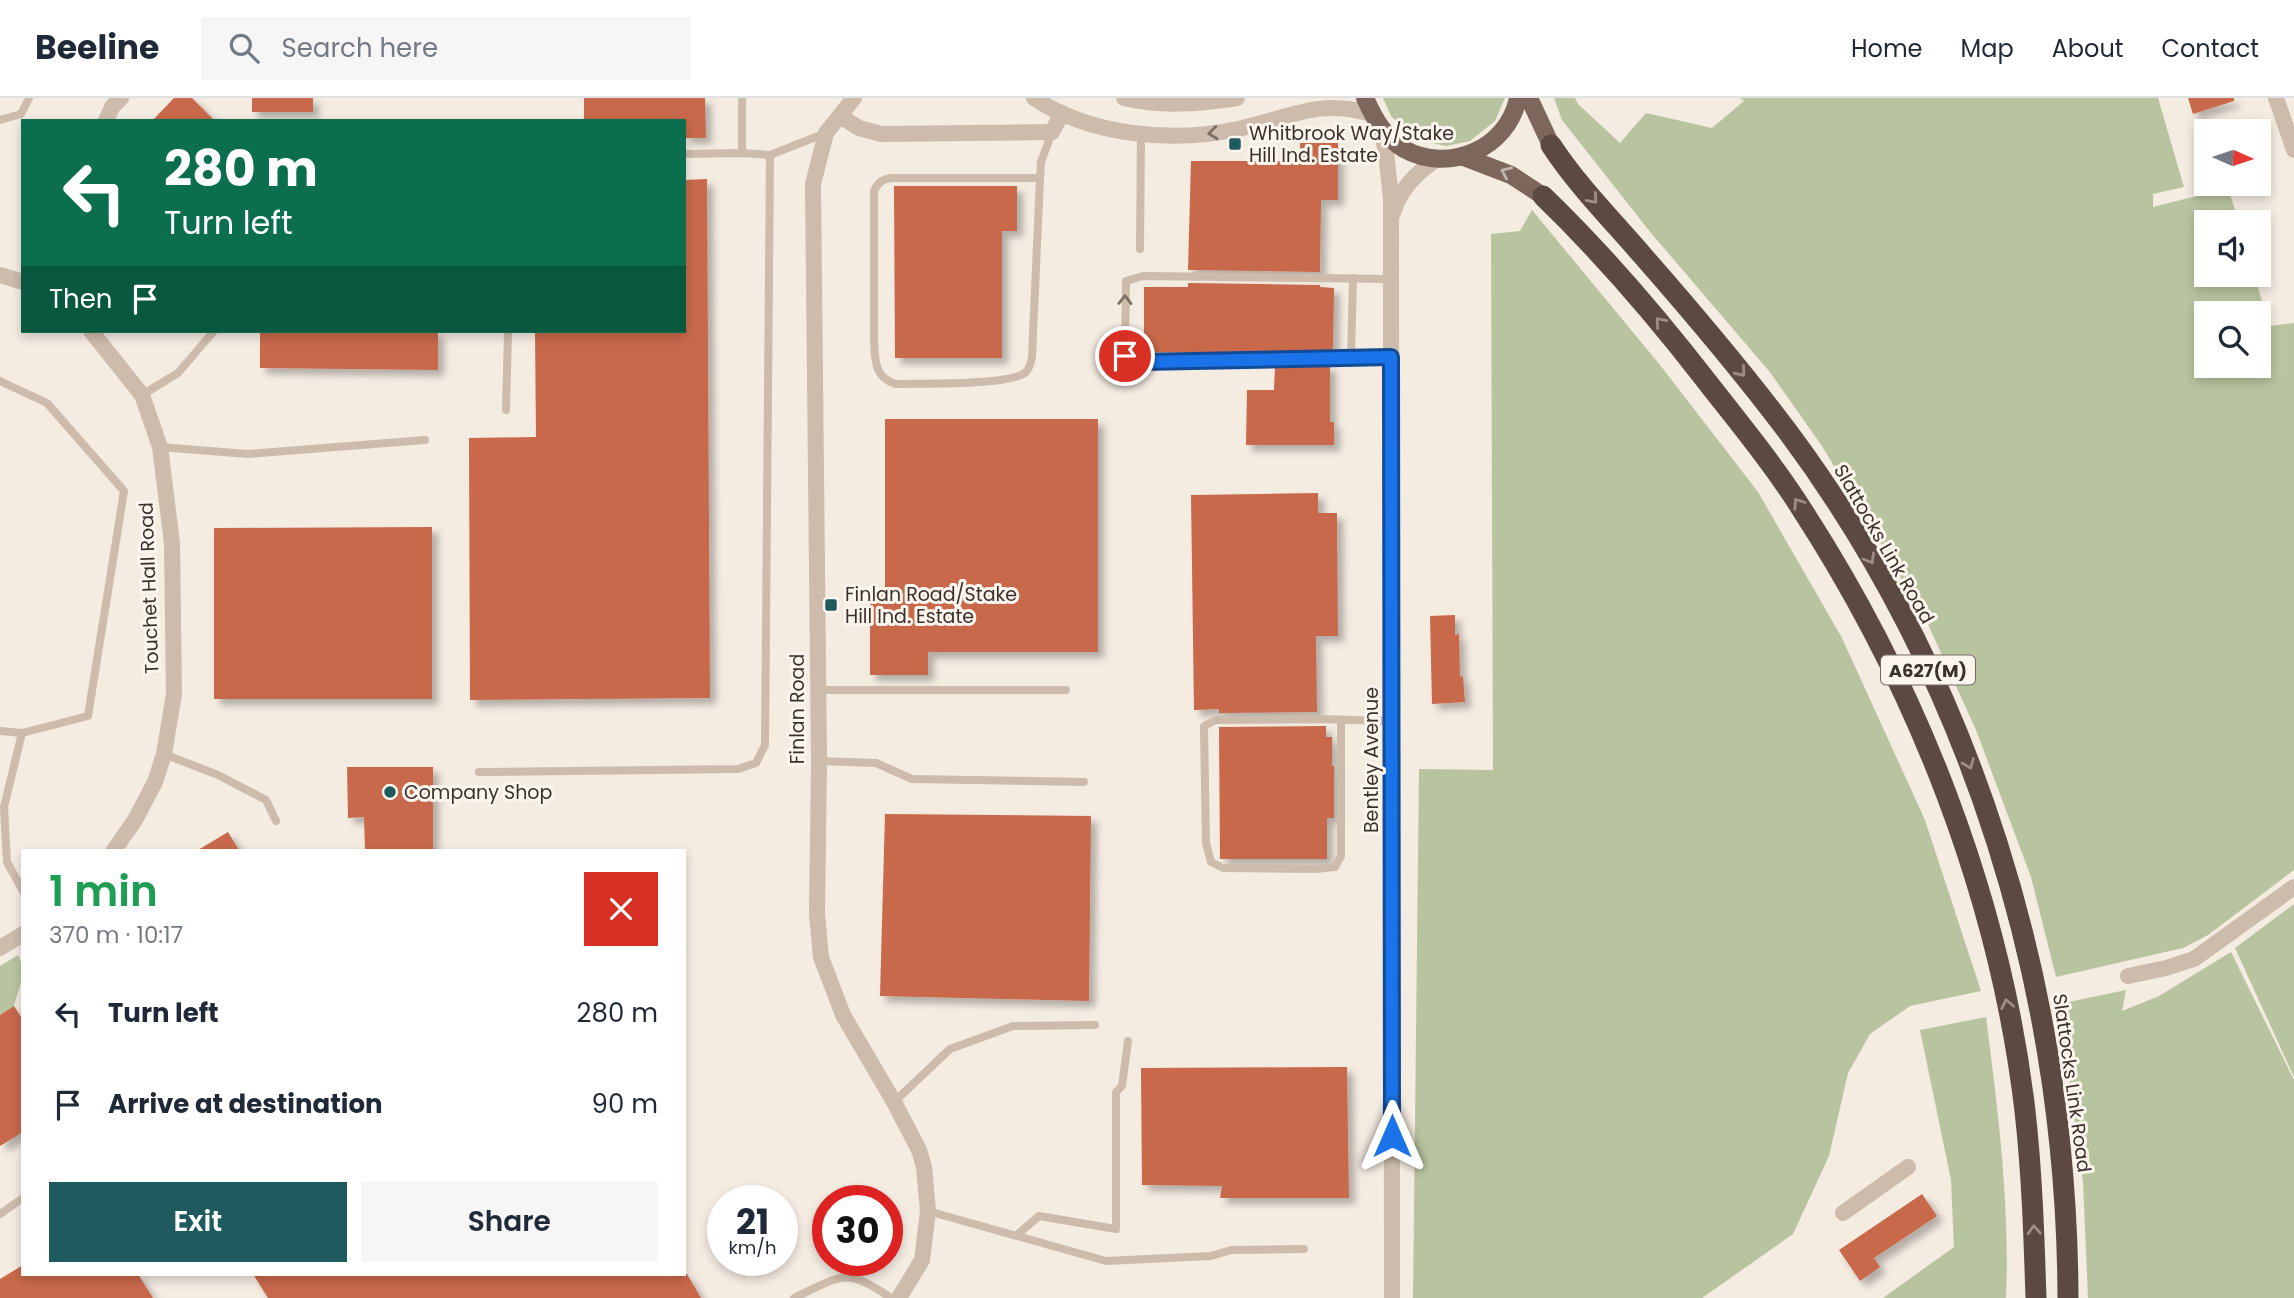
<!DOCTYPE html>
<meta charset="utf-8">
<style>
:root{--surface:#fff;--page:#f6f6f7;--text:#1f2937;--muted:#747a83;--line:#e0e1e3;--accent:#1f5a5e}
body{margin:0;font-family:Poppins,sans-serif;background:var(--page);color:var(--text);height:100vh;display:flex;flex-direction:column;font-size:26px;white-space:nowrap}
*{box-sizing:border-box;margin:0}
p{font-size:23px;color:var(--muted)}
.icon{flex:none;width:38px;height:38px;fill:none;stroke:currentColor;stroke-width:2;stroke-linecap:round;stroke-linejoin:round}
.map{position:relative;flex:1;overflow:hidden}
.panel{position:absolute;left:21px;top:751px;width:665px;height:427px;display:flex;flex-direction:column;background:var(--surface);border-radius:0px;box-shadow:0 4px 10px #0003}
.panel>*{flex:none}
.guide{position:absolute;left:21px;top:21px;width:665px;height:214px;border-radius:0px;box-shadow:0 4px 10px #0003;background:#0b6e4f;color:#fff;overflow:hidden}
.needle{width:46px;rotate:93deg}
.controls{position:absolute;left:2194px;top:21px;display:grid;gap:14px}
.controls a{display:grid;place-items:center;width:77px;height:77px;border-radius:0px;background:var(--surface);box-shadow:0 4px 10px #0003;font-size:35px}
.speed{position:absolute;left:707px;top:1087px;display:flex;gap:14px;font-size:35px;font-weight:700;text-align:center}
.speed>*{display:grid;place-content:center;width:91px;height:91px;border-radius:50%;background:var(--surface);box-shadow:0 4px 10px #0003;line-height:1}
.speed small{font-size:18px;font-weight:400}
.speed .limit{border:10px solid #d22;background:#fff;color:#111}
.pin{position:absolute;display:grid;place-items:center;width:60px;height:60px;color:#fff;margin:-30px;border:4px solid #fff;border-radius:50%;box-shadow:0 2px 7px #0007}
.me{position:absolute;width:77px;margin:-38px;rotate:0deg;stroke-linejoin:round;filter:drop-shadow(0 0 5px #0008)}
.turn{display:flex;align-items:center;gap:24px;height:147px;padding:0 28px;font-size:32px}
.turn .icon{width:91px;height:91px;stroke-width:2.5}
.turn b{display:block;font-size:49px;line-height:60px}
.then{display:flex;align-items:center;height:66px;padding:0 28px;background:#0003;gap:14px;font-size:26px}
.round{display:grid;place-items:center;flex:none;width:74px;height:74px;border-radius:0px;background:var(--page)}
.summary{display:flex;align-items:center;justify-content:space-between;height:119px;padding:0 28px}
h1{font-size:42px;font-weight:600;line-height:52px;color:#1e9e55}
.cta{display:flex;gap:14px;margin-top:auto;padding:14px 28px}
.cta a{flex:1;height:80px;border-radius:0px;background:var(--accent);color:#fff;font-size:28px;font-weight:600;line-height:80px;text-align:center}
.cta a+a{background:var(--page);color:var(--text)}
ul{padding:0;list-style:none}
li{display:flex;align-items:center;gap:21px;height:91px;padding:0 28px}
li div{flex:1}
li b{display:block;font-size:26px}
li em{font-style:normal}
header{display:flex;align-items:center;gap:42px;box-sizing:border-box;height:98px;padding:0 35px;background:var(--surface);border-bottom:2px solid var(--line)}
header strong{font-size:33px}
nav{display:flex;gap:38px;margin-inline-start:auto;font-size:24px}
.search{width:490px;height:63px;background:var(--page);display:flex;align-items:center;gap:18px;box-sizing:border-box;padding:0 24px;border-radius:0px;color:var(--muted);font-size:26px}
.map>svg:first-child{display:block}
.green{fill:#b8c4a0;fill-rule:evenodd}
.building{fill:#c8694b;filter:url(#shadow)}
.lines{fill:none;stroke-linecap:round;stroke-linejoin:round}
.service{stroke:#cdbbac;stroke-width:8}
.minor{stroke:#cdbbac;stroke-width:16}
.primary{stroke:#7d675c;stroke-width:18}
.motorway{stroke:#5c4a42;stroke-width:21}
.oneway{stroke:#7d6f65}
.oneway2{stroke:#c2b5ac}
.oneway3{stroke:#9c8e87}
.route-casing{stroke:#114b97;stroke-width:18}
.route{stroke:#1a73e8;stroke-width:12}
.poi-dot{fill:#1f5a5e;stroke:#fbf5ee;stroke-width:2.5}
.labels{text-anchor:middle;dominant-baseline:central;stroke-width:6;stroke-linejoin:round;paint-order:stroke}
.shield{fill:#fbf5ee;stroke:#756b66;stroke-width:2}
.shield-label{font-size:18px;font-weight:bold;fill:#3b302b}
.poi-label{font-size:19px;fill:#3b302b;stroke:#fbf5ee;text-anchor:start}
.street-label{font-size:19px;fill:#3b302b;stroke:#fbf5ee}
</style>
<header>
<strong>Beeline</strong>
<div class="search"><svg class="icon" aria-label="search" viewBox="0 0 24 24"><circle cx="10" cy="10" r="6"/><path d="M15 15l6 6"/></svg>Search here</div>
<nav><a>Home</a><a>Map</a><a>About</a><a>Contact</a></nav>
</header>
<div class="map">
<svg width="2294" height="1200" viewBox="0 0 2294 1200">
<defs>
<filter id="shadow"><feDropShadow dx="6" dy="6" stdDeviation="3.5" flood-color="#0004"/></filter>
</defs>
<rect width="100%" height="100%" fill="#f4ebe1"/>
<g class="green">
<path d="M 1383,0 L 1505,0 L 1495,23 L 1470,43 L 1446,48 L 1414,41 L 1391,18 Z"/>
<path d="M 1554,0 L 1575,0 L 1578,6 L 1620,45 L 1646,15 L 1712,30 L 1744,3 L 1740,0 L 2158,0 L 2184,89 L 2153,96 L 2153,109 L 2228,90 L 2239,124 L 2207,124 L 2207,177 L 2254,177 L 2270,228 L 2294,225 L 2294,772 L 2208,837 L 2183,850 L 2056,879 L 2031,779 L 1976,632 L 1926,522 L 1822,348 L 1769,273 L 1651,135 L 1562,22 ZM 2207,215 L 2259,215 L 2259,268 L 2207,268 Z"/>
<path d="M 1532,112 L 1660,267 L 1758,394 L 1842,540 L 1925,722 L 1981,893 L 1910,908 L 1870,936 L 1848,975 L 1829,1058 L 1793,1136 L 1702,1200 L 1413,1200 L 1419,671 L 1493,672 L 1491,136 L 1520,133 Z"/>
<path d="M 2294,806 L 2294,979 L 2235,850 Z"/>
<path d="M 2231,854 L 2294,982 L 2294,1200 L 2088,1200 L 2083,1084 L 2059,906 L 2126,892 L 2122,913 L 2159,898 Z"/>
<path d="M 18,857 C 27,874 19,890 14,908 L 0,917 L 0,868 Z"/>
<path d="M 1986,919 C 1998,1013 2010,1105 2006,1200 L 1883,1200 L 1954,1149 L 1951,1082 L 1920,932 Z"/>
</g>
<g class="building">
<path d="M 174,0 L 192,0 L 215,23 L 152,23 Z"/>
<rect x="252" y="0" width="61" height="14"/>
<path d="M 584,0 L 705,0 L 706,40 L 684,40 L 684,23 L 584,23 Z"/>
<path d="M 2188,0 L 2234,0 L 2234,3 L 2193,16 Z"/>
<path d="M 1300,45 L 1338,45 L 1338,102 L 1321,102 L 1320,174 L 1188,172 L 1191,63 L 1300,63 Z"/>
<path d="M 707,81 L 710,600 L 470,602 L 469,340 L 536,339 L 535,233 L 684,233 L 684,82 Z"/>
<path d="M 894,88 L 1017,88 L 1017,133 L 1002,133 L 1002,260 L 895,260 Z"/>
<path d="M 1188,185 L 1320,187 L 1320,189 L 1334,190 L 1333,254 L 1144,254 L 1144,189 L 1188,189 Z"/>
<path d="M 260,233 L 438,233 L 438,272 L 260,270 Z"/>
<path d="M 1330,267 L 1330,324 L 1334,324 L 1334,347 L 1246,347 L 1247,292 L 1274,292 L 1275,268 Z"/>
<path d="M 885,321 L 1098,321 L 1098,554 L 928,554 L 928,577 L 870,577 L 870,493 L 885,493 Z"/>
<path d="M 1318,395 L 1318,415 L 1337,415 L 1338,538 L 1316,538 L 1317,614 L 1219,615 L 1219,611 L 1194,612 L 1191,397 Z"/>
<path d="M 432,429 L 432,601 L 214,601 L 214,430 Z"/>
<path d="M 1455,517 L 1455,537 L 1459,536 L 1460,579 L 1463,578 L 1465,604 L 1432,606 L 1430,518 Z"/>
<path d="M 1326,628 L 1326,639 L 1332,639 L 1332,668 L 1334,668 L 1334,720 L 1327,720 L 1327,761 L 1220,761 L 1219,629 Z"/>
<path d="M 347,669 L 433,669 L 433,752 L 365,752 L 364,719 L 348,720 Z"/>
<path d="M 885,716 L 1091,718 L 1089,903 L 880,898 Z"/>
<path d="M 228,734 L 239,752 L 198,752 Z"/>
<path d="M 14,908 L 23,922 L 23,1034 L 0,1048 L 0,917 Z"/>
<path d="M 1347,969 L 1349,1100 L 1220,1100 L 1222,1088 L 1142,1087 L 1141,970 Z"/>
<path d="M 1922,1096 L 1937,1118 L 1874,1160 L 1880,1169 L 1860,1183 L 1839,1152 Z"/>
<path d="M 23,1167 L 23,1176 L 138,1176 L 153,1200 L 0,1200 L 0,1181 Z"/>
<path d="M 253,1176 L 687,1176 L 701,1200 L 268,1200 Z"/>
</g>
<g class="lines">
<g class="service">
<path d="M 742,0 L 742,55"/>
<path d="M 0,22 L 21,16 L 29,0"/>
<path d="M 684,56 L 742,55 L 770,57 L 826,35"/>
<path d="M 1040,80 L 891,80 C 882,82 878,84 874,93 L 874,242 C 875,261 874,280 896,286 C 920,285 1010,288 1026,274 C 1030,270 1031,264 1032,259 L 1040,80 L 1041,64 L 1052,34"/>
<path d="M 1140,151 L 1141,35"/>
<path d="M 1391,259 L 1141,264 L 1125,259 L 1126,183 L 1143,178 L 1391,181"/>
<path d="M 1351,260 L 1353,180"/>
<path d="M 0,283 L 47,305 L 124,393 L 88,618 L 22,635 L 4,709 L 7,764 L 23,793"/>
<path d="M 142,297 L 178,275 L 214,233"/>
<path d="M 506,312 L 508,233"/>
<path d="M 160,349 L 248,356 L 425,342"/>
<path d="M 818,592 L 1066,592"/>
<path d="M 1341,622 L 1341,758 L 1335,769 L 1315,771 L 1223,770 L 1211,764 L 1206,745 L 1204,628 L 1216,622 L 1317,621 L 1392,623"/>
<path d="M 0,633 L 22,635"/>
<path d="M 164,656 L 218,677 L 266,702 L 276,723"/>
<path d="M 819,663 L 876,665 L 912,681 L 1084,684"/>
<path d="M 479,674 L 738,671 L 756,665 L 765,647 L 770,57"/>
<path d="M 894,1004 L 950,951 L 1013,928 L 1095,927"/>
<path d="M 928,1113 L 1106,1163 L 1211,1158 L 1231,1152 L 1304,1151"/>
<path d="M 0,1116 L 23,1100"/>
<path d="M 1017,1137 L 1039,1118 L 1116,1131 L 1116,994 L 1122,988 L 1128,943"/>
<path d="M 794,1200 C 841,1178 845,1168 891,1200"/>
</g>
<g class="minor">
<path d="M 854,0 L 826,35 L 813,86 L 819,663 L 817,816 L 821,859 L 843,917 L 894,1004 L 919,1052 L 924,1069 L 928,1113 L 922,1162 L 899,1200"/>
<path d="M 1034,0 C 1091,38 1173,45 1238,31 C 1291,20 1316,0 1372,16"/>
<path d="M 1124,0 C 1161,9 1199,6 1237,0"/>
<path d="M 2276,0 L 2294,52"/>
<path d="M 840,18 L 859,30 L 881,36 L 1052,34 L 1062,15"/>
<path d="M 106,23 L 112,9 L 121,0"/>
<path d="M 1381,31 L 1386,54 L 1391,101 L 1392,1200"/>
<path d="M 1393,115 C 1400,91 1416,75 1437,61"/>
<path d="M 0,177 L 23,184"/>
<path d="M 91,233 L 142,297 L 160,349 L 172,445 L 174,596 L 164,656 L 155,684 L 135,722 L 114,752"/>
<path d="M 0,850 L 23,836"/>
<path d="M 2128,878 L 2166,870 L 2194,861 L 2294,789"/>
<path d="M 1843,1115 L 1908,1069"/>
</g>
<g class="primary">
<path d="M 1365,0 C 1374,20 1384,39 1404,51 C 1448,76 1508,51 1518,0"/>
<path d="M 1529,0 L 1551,47"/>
<path d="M 1464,59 L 1511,77 L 1543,98"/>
</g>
<g class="motorway">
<path d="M 1551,47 C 1577,87 1612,122 1643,158 C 1693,215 1742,273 1788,334 C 1973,582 2067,892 2068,1200"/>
<path d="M 1543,98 C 1603,156 1657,219 1708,285 C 1740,326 1773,366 1801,410 C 1918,590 2000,800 2025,1013 C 2032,1075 2034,1138 2036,1200"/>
</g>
</g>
<defs><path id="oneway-chevron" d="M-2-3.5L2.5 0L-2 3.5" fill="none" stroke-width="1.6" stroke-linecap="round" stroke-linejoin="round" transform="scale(1.75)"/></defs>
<g class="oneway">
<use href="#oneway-chevron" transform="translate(1213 35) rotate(174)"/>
<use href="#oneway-chevron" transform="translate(1125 202) rotate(-89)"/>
</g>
<use class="oneway2" href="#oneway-chevron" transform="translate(1506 74) rotate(-155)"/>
<g class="oneway3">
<use href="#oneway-chevron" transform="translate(1593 101) rotate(49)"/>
<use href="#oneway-chevron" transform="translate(1660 224) rotate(-131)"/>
<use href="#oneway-chevron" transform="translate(1741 274) rotate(51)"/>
<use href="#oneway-chevron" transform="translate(1798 405) rotate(-124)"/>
<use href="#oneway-chevron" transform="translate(1870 461) rotate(60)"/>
<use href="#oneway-chevron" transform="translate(1969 666) rotate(69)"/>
<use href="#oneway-chevron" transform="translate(2007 906) rotate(-101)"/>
<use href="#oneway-chevron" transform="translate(2034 1132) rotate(-93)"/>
</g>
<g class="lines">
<defs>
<path id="route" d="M 1125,258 L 1141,264 L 1391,259 L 1392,1038"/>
</defs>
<use href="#route" class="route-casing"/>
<use href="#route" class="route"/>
</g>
<g class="poi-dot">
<rect x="1228" y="39" width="14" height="14" rx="3.5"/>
<rect x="824" y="500" width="14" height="14" rx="3.5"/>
<circle cx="390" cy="694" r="7"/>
</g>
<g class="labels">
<rect class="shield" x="1881" y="557.5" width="94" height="29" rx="5"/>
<g class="shield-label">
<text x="1928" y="572">A627(M)</text>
</g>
<g class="poi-label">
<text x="1249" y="35">Whitbrook Way/Stake<tspan x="1249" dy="22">Hill Ind. Estate</tspan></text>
<text x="845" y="496">Finlan Road/Stake<tspan x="845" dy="22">Hill Ind. Estate</tspan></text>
<text x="404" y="694">Company Shop</text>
</g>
<g class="street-label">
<text transform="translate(1884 446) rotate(60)">Slattocks Link Road</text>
<text transform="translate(149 490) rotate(-92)">Touchet Hall Road</text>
<text transform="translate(797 611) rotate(-90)">Finlan Road</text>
<text transform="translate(1371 662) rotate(-90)">Bentley Avenue</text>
<text transform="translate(2072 985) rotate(82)">Slattocks Link Road</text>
</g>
</g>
</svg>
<div class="controls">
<a><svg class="needle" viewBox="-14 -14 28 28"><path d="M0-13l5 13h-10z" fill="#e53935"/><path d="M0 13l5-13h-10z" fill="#747a83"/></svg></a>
<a><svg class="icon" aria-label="sound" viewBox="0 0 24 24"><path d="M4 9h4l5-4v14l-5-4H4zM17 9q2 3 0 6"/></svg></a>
<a><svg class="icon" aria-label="search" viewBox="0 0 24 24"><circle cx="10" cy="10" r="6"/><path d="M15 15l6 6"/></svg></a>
</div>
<div class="speed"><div>21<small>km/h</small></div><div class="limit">30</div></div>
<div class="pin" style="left:1125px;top:258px;background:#d93025"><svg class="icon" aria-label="arrive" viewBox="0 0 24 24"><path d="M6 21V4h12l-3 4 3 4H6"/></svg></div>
<svg class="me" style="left:1392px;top:1038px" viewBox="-20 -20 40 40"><path d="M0-17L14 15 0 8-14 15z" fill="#1a73e8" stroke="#fff" stroke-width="4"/></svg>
<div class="guide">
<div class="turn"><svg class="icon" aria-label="left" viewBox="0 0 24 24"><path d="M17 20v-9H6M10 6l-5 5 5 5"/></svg><div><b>280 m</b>Turn left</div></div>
<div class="then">Then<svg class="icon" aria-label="arrive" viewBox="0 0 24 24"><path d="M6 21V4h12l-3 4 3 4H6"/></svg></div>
</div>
<section class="panel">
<div class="summary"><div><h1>1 min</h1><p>370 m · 10:17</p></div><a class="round" style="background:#d93025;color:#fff"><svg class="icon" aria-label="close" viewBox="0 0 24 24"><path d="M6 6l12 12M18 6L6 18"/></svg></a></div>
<ul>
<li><svg class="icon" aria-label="left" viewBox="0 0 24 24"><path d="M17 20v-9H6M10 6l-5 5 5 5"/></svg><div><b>Turn left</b></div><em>280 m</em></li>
<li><svg class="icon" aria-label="arrive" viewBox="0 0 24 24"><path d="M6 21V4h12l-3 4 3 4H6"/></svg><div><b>Arrive at destination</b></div><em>90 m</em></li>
</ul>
<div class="cta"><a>Exit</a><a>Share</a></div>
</section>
</div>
